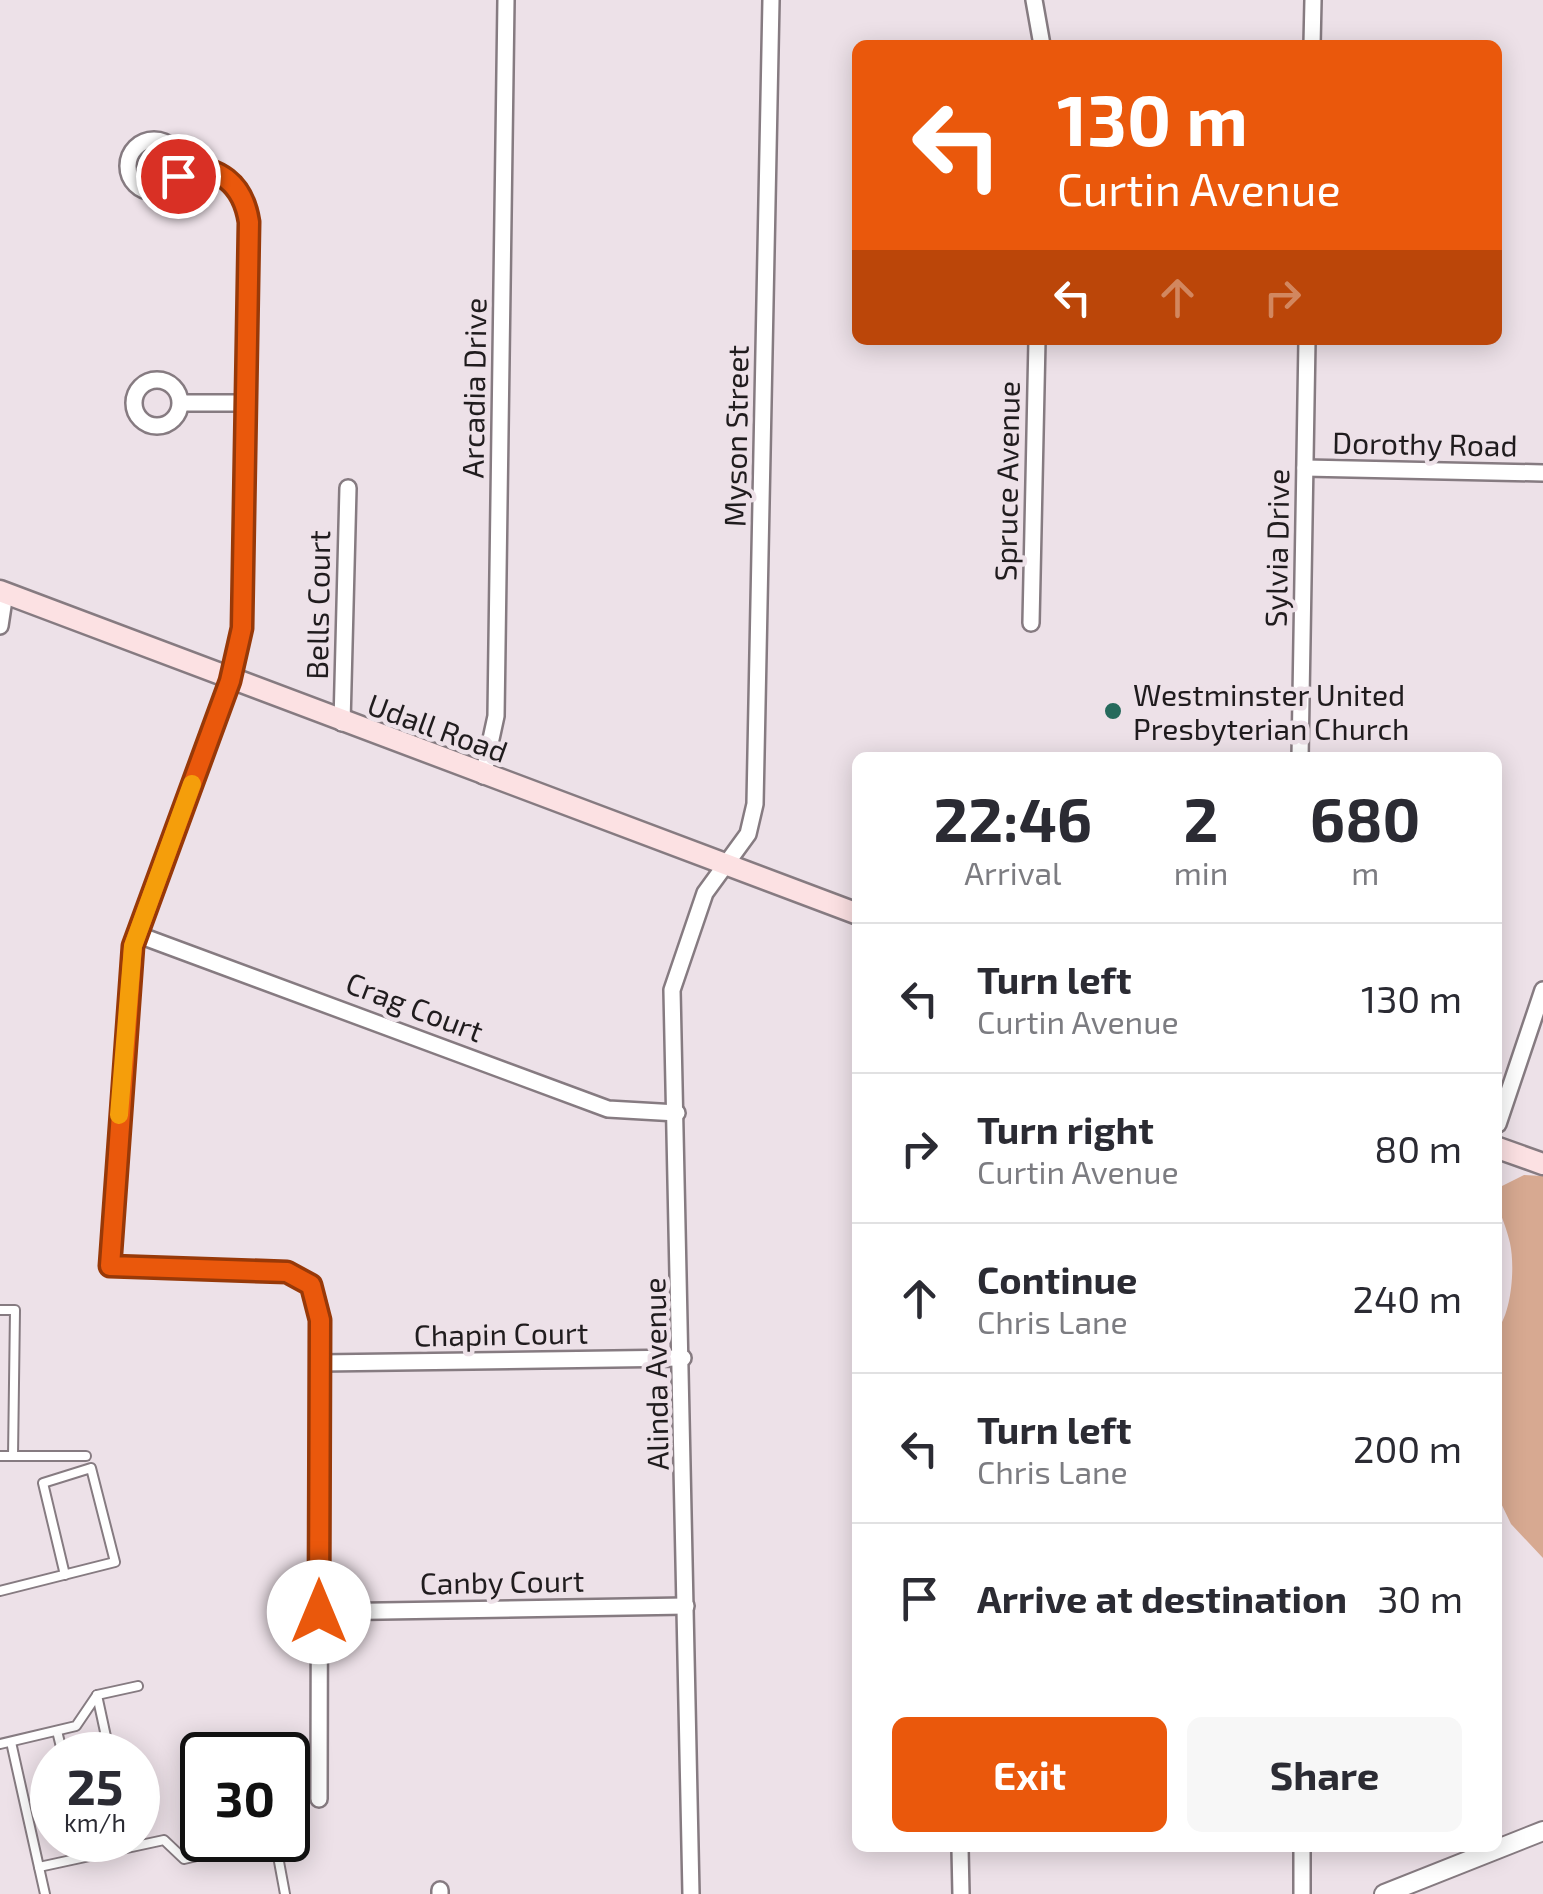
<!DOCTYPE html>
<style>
:root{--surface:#fff;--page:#f7f7f7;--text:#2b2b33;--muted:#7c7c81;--line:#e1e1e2;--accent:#ea580c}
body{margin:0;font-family:"Exo 2",sans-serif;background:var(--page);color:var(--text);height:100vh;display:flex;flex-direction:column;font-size:38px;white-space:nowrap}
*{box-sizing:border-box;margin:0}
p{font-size:32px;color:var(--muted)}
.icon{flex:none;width:55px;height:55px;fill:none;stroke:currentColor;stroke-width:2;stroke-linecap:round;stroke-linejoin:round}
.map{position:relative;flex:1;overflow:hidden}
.drawer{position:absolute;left:852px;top:752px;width:650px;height:1100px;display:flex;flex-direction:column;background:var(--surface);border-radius:15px;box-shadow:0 5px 25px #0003}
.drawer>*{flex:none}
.top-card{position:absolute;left:852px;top:40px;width:650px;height:305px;border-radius:15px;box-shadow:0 5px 25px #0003;background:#ea580c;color:#fff;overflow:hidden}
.speed{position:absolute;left:30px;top:1732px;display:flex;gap:20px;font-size:50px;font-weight:700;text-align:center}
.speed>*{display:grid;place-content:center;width:130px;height:130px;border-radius:50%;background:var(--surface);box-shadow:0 5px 25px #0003;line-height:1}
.speed small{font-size:25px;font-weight:400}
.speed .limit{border:5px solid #111;border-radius:15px;background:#fff;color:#111}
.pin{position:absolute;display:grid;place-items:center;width:85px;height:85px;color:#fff;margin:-42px;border:5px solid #fff;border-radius:50%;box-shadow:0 2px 10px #0007}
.me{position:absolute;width:110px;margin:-55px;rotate:0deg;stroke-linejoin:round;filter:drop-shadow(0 0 8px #0008)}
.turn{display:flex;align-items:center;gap:35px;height:210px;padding:0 40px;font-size:45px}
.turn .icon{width:130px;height:130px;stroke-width:2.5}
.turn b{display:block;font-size:70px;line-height:85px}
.lanes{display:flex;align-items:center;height:95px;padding:0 40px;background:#0003;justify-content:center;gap:50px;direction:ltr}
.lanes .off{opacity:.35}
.eta{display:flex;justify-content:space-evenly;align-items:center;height:170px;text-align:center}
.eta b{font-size:60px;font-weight:700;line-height:70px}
.cta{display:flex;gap:20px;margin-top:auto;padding:20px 40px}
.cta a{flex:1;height:115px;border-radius:15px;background:var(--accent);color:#fff;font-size:40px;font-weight:700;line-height:115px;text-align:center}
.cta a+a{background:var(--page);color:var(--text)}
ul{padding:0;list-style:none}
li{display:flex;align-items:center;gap:30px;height:150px;padding:0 40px;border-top:2px solid var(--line)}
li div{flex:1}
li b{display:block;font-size:38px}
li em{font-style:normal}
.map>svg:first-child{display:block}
.forest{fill:#d7a991}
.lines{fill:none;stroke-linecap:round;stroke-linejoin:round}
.service-casing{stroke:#867b81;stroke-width:12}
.minor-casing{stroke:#867b81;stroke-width:20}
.tertiary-casing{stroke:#867b81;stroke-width:22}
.secondary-casing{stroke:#867b81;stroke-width:25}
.service{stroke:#fff;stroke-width:8}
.minor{stroke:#fff;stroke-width:15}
.tertiary{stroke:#fff;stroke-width:18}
.secondary{stroke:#fce1e3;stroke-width:20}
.route-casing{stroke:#983908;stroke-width:25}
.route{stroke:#ea580c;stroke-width:18}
.slow{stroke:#f59e0b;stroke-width:18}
.poi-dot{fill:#266a5c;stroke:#ede1e8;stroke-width:4}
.labels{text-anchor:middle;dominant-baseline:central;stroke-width:9;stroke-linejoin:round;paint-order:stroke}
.street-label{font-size:30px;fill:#201c1e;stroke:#ede1e8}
.poi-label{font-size:30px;fill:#201c1e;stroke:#ede1e8;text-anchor:start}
</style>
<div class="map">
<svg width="1543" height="1894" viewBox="0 0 1543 1894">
<rect width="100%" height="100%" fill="#ede1e8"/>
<path class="forest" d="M 1524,1175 L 1543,1176 L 1543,1558 L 1511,1524 L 1498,1497 L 1498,1329 C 1512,1310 1515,1266 1510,1243 C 1505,1220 1497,1214 1498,1188 Z"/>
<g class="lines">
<defs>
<g id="service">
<path d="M 0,1310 L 15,1310 L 13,1456"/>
<path d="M 0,1456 L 86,1456"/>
<path d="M 0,1591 L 115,1562 L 91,1468 L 43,1483 L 65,1575"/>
<path d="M 97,1695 L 110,1755"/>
<path d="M 57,1731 L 63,1755"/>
<path d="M 11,1742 L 45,1894"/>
<path d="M 0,1744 L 76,1726 L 97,1695 L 138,1686"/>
<path d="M 84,1840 L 88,1856"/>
<path d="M 275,1840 L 285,1894"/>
<path d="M 39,1867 L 164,1840 L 184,1859 L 266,1840"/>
</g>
<g id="minor">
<path d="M 1034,0 L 1042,45"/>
<path d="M 1312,45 L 1313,0"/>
<circle cx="154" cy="166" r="26"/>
<path d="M 180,165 C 219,166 243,183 249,221 L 242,628 L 230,681 L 133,946 L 110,1265 L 287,1273 C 313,1278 318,1295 320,1319 L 319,1799"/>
<circle cx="157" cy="403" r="23"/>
<path d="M 181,403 L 246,403"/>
<path d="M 1305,468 L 1543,473"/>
<path d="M 1031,623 L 1037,340"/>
<path d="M 0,626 L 5,593"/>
<path d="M 342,723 L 348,488"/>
<path d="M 1300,758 L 1307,340"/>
<path d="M 483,776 L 496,716 L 506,0"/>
<path d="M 136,934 L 608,1109 L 677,1113"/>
<path d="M 1498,1124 L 1543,990"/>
<path d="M 320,1363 L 683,1358"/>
<path d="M 319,1612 L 686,1606"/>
<path d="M 960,1848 L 961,1894"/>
<path d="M 1302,1848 L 1302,1894"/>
<path d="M 440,1894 L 440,1890"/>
<path d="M 691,1894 L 672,990 L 705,893 L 748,834 L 755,804 L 771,0"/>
</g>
<path id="tertiary" d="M 1384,1894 L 1543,1831"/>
<g id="secondary">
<path d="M 0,591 L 858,914"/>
<path d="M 1498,1148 L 1543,1164"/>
</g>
</defs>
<use href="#service" class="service-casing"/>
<use href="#minor" class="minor-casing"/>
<use href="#tertiary" class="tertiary-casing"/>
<use href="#secondary" class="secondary-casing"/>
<use href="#service" class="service"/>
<use href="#minor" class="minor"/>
<use href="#tertiary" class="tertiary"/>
<use href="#secondary" class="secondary"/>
</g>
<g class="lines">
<defs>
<path id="route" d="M 178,176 L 180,166 C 219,166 243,183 249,222 L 242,628 L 230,681 L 133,946 L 110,1266 L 287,1272 L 311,1285 L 320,1320 L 319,1612"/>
</defs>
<use href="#route" class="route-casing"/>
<use href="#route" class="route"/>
<path class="slow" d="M 119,1115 L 133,946 L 192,784"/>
</g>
<circle class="poi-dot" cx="1113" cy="711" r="10"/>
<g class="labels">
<g class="street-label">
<text transform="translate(473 388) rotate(-89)">Arcadia Drive</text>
<text transform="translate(735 436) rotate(-89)">Myson Street</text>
<text transform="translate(1425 443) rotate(1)">Dorothy Road</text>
<text transform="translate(1006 481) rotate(-89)">Spruce Avenue</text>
<text transform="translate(1276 548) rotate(-89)">Sylvia Drive</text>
<text transform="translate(317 605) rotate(-89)">Bells Court</text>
<text transform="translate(438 727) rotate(20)">Udall Road</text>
<text transform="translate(415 1006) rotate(21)">Crag Court</text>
<text transform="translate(501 1333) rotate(-1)">Chapin Court</text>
<text transform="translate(655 1374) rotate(-91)">Alinda Avenue</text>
<text transform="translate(502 1581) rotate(-1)">Canby Court</text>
</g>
<g class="poi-label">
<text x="1133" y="694">Westminster United<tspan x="1133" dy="34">Presbyterian Church</tspan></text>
</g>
</g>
</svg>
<div class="speed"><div>25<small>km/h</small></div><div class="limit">30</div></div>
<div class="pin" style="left:178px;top:176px;background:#d93025"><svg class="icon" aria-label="arrive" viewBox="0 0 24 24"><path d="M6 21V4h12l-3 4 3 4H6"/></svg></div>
<svg class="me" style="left:319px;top:1612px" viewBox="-20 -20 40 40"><circle r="19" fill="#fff"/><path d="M0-13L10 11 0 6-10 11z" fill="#ea580c"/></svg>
<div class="top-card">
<div class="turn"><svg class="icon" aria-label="left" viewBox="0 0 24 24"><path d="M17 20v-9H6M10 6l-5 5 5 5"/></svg><div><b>130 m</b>Curtin Avenue</div></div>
<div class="lanes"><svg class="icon" aria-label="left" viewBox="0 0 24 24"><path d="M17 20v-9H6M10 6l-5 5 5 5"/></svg><svg class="icon off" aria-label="ahead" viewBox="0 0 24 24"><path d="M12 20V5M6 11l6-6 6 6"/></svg><svg class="icon off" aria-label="right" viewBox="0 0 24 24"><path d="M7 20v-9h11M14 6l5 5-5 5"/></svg></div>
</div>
<section class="drawer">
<div class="eta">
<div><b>22:46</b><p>Arrival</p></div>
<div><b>2</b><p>min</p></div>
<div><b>680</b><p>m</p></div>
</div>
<ul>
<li><svg class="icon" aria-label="left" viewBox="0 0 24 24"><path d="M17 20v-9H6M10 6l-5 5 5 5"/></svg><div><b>Turn left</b><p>Curtin Avenue</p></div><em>130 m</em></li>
<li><svg class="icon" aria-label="right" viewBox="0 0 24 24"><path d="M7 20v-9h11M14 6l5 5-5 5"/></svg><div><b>Turn right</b><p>Curtin Avenue</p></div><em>80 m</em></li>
<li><svg class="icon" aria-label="ahead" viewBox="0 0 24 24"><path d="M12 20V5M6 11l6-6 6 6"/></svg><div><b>Continue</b><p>Chris Lane</p></div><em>240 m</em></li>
<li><svg class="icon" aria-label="left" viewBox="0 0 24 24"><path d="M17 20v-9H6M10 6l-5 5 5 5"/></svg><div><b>Turn left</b><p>Chris Lane</p></div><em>200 m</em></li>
<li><svg class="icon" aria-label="arrive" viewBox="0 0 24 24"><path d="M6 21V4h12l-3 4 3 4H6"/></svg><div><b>Arrive at destination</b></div><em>30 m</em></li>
</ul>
<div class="cta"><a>Exit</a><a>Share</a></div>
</section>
</div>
